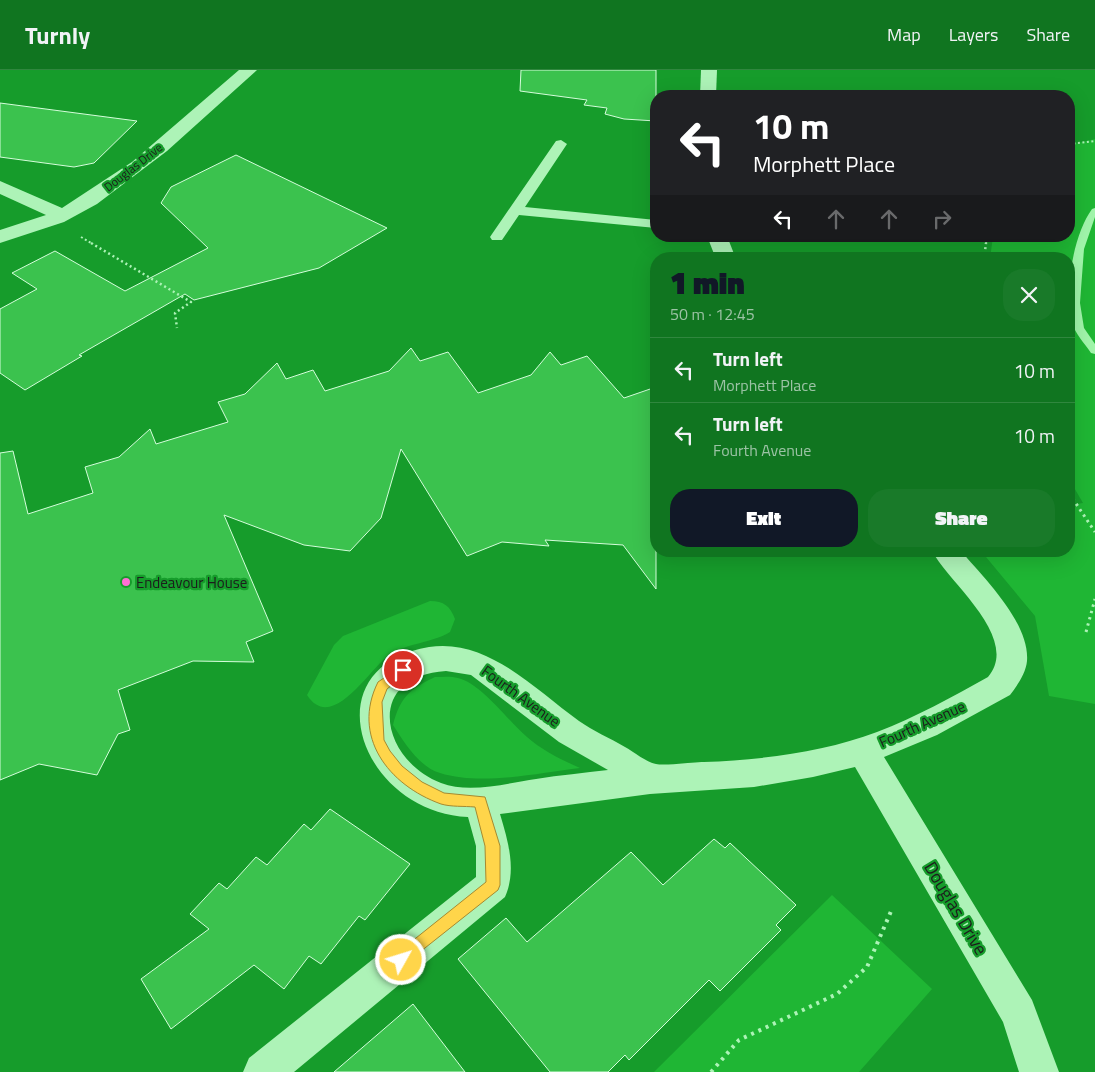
<!DOCTYPE html>
<meta charset="utf-8">
<style>
:root{--surface:#107520;--page:#197a29;--text:#f1f3f6;--muted:#9cc3a5;--line:#30873e;--accent:#111827}
body{margin:0;font-family:"Titillium Web",sans-serif;background:var(--page);color:var(--text);height:100vh;display:flex;flex-direction:column;font-size:19px;white-space:nowrap}
*{box-sizing:border-box;margin:0}
p{font-size:16px;color:var(--muted)}
.icon{flex:none;width:28px;height:28px;fill:none;stroke:currentColor;stroke-width:2;stroke-linecap:round;stroke-linejoin:round}
.map{position:relative;flex:1;overflow:hidden}
.details{position:absolute;left:650px;top:182px;width:425px;height:305px;display:flex;flex-direction:column;background:var(--surface);border-radius:20px;box-shadow:0 5px 20px #0002}
.details>*{flex:none}
.top-card{position:absolute;left:650px;top:20px;width:425px;height:152px;border-radius:20px;box-shadow:0 5px 20px #0002;background:#202124;color:#fff;overflow:hidden}
.pin{position:absolute;display:grid;place-items:center;width:42px;height:42px;color:#fff;margin:-21px;border:2px solid #fff;border-radius:50%;box-shadow:0 1px 5px #0007}
.me{position:absolute;width:55px;margin:-28px;rotate:51deg;stroke-linejoin:round;filter:drop-shadow(0 0 4px #0008)}
.turn{display:flex;align-items:center;gap:18px;height:105px;padding:0 20px;font-size:22px}
.turn .icon{width:65px;height:65px;stroke-width:2.5}
.turn b{display:block;font-size:35px;line-height:42px}
.lanes{display:flex;align-items:center;height:48px;padding:0 20px;background:#0003;justify-content:center;gap:25px;direction:ltr}
.lanes .off{opacity:.35}
.round{display:grid;place-items:center;flex:none;width:52px;height:52px;border-radius:20px;background:var(--page)}
.headline{display:flex;align-items:center;justify-content:space-between;height:85px;padding:0 20px}
h1{font-size:30px;font-weight:800;line-height:38px;color:var(--accent)}
.primary-button{display:flex;gap:10px;margin-top:auto;padding:10px 20px}
.primary-button a{flex:1;height:58px;border-radius:20px;background:var(--accent);color:#fff;font-size:20px;font-weight:800;line-height:58px;text-align:center}
.primary-button a+a{background:var(--page);color:var(--text)}
ul{padding:0;list-style:none}
li{display:flex;align-items:center;gap:15px;height:65px;padding:0 20px;border-top:1px solid var(--line)}
li div{flex:1}
li b{display:block;font-size:19px}
li em{font-style:normal}
header{display:flex;align-items:center;gap:30px;box-sizing:border-box;height:70px;padding:0 25px;background:var(--surface);border-bottom:1px solid var(--line)}
header strong{font-size:24px}
nav{display:flex;gap:28px;margin-inline-start:auto;font-size:18px}
.map>svg:first-child{display:block}
.green{fill:#1fb634}
.lines{fill:none;stroke-linecap:round;stroke-linejoin:round}
.stream{fill:#a0f5aa;fill-rule:evenodd}
.building{fill:#3bc24e;stroke:#d5fddb}
.path-far3{stroke:#adf3b7;stroke-width:2;stroke-dasharray:2 2.5;stroke-linecap:butt}
.path-far2{stroke:#adf3b7;stroke-width:2.5;stroke-dasharray:2 3;stroke-linecap:butt}
.path-far1{stroke:#adf3b7;stroke-width:3;stroke-dasharray:2.5 4;stroke-linecap:butt}
.path{stroke:#adf3b7;stroke-width:4;stroke-dasharray:3 5;stroke-linecap:butt}
.lane{fill:#adf3b7;fill-rule:evenodd}
.street{fill:#adf3b7;fill-rule:evenodd}
.route{fill:#ffd54a;stroke:#a68a30}
.poi-dot{fill:#ff6fd4;stroke:#169c2b;stroke-width:2}
.labels{text-anchor:middle;dominant-baseline:central;stroke-width:4.5;stroke-linejoin:round;paint-order:stroke}
.far-street-label{font-size:12px;fill:#1d1d1d;stroke:#169c2b}
.poi-label{font-size:15px;fill:#1d1d1d;stroke:#169c2b;text-anchor:start}
.street-label{font-size:15px;fill:#1d1d1d;stroke:#169c2b}
.near-street-label{font-size:18px;fill:#1d1d1d;stroke:#169c2b}
</style>
<header>
<strong>Turnly</strong>
<nav><a>Map</a><a>Layers</a><a>Share</a></nav>
</header>
<div class="map">
<svg width="1095" height="1002" viewBox="0 0 1095 1002">
<rect width="100%" height="100%" fill="#169c2b"/>
<g class="green">
<path d="M 1095,69 L 1095,634 L 1049,626 L 1035,546 L 981,481 L 1069,481 L 1069,435 L 1083,433 L 1069,409 L 1069,189 L 990,189 L 993,166 L 1069,166 L 1069,75 Z"/>
<path d="M 430,531 C 444,531 450,536 455,549 L 450,562 C 432,573 407,573 389,585 C 370,598 332,664 307,625 L 334,575 L 343,566 Z"/>
<path d="M 435,607 C 442,607 451,606 458,608 C 481,613 509,652 527,667 C 543,681 562,690 580,698 C 538,703 481,716 440,703 C 419,697 404,672 393,655 C 400,627 410,619 435,607 Z"/>
<path d="M 832,825 L 932,919 L 859,1002 L 654,1002 Z"/>
</g>
<g class="lines">
<path class="stream" d="M 1095,138 L 1095,147 L 1084,179 L 1080,233 L 1084,258 L 1095,274 L 1095,284 L 1091,283 C 1086,275 1078,267 1074,258 C 1062,227 1073,165 1092,139 Z"/>
</g>
<g class="building">
<path d="M 521,0 L 656,0 L 656,51 L 624,49 L 605,44 L 607,38 L 584,35 L 587,30 L 520,21 Z"/>
<path d="M 0,33 L 137,51 L 94,93 L 74,97 L 0,87 Z"/>
<path d="M 236,85 L 387,158 L 319,198 L 194,230 L 185,224 L 79,285 L 82,286 L 25,320 L 0,303 L 0,239 L 37,219 L 12,203 L 55,181 L 125,221 L 208,178 L 161,133 L 171,117 Z"/>
<path d="M 411,278 L 420,291 L 448,282 L 478,323 L 531,305 L 550,282 L 561,295 L 587,286 L 624,328 L 656,317 L 656,519 L 623,475 L 545,470 L 549,476 L 502,472 L 467,486 L 401,379 L 381,448 L 350,481 L 304,475 L 224,445 L 273,561 L 246,572 L 254,592 L 193,591 L 118,620 L 130,660 L 118,664 L 97,705 L 39,694 L 0,710 L 0,383 L 13,381 L 28,444 L 93,423 L 85,397 L 119,387 L 150,359 L 156,374 L 228,352 L 218,332 L 245,324 L 277,293 L 286,309 L 313,300 L 325,321 L 389,301 Z"/>
<path d="M 330,739 L 410,794 L 365,850 L 359,846 L 321,894 L 309,886 L 284,919 L 254,895 L 171,959 L 141,909 L 209,859 L 190,844 L 219,813 L 227,819 L 256,787 L 267,795 L 304,754 L 311,760 Z"/>
<path d="M 714,769 L 725,778 L 730,773 L 796,835 L 776,855 L 781,860 L 720,921 L 709,910 L 629,990 L 625,985 L 608,1002 L 550,1002 L 458,889 L 506,848 L 527,872 L 631,782 L 663,815 Z"/>
<path d="M 413,934 L 465,1002 L 334,1002 Z"/>
</g>
<g class="lines">
<g class="path-far3">
<path d="M 1069,74 L 1095,71"/>
<path d="M 81,167 L 93,174"/>
<path d="M 986,174 L 987,166"/>
</g>
<g class="path-far2">
<path d="M 91,173 L 191,232 L 175,243 L 177,258"/>
<path d="M 984,189 L 986,173"/>
</g>
<g class="path-far1">
<path d="M 1069,423 L 1095,462"/>
<path d="M 1086,562 L 1095,529"/>
</g>
<path class="path" d="M 711,1002 L 739,970 L 837,924 L 867,897 L 892,839"/>
<path class="lane" d="M 561,70 L 567,74 L 525,137 L 656,150 L 656,158 L 519,145 L 502,170 L 492,170 L 490,167 L 492,164 L 556,71 Z"/>
<g class="street">
<path d="M 239,0 L 257,0 L 167,81 L 97,134 L 64,152 L 0,173 L 0,160 L 46,145 L 0,124 L 0,111 L 62,138 L 132,92 Z"/>
<path d="M 701,0 L 717,0 L 716,26 L 700,26 Z"/>
<path d="M 707,166 L 727,166 L 736,189 L 716,189 Z"/>
<path d="M 932,481 L 961,481 C 984,508 1030,553 1027,591 C 1026,603 1017,616 1010,625 L 937,665 L 884,687 L 1032,930 L 1059,1002 L 1019,1002 L 1003,952 L 855,697 L 813,707 L 754,717 L 650,724 L 500,744 C 508,771 517,800 505,827 L 294,1002 L 243,1002 L 249,988 L 476,807 L 476,776 L 468,747 C 360,742 309,597 429,577 C 488,568 534,619 579,651 C 593,661 610,668 625,677 C 634,682 646,692 656,694 C 665,696 693,692 704,692 C 762,690 824,682 877,662 C 916,647 952,627 988,607 C 1021,568 949,513 932,481 ZM 446,601 L 471,605 L 559,672 L 608,700 C 584,703 560,705 536,709 C 507,713 470,724 441,713 C 381,690 363,606 446,601 Z"/>
</g>
</g>
<path class="route" d="M 403,595 L 407,596 L 409,600 L 407,603 L 387,619 L 382,632 L 384,670 L 390,681 L 402,696 L 422,712 L 444,723 L 485,727 L 500,776 L 500,815 L 498,820 L 401,897 L 396,895 L 393,890 L 396,884 L 486,812 L 485,776 L 475,737 C 464,736 451,737 441,734 C 388,715 351,666 378,612 Z"/>
<circle class="poi-dot" cx="126" cy="512" r="5"/>
<g class="labels">
<g class="far-street-label">
<text transform="translate(133 97) rotate(-38)">Douglas Drive</text>
</g>
<g class="poi-label">
<text x="136" y="512">Endeavour House</text>
</g>
<g class="street-label">
<text transform="translate(521 626) rotate(36)">Fourth Avenue</text>
<text transform="translate(922 654) rotate(-24)">Fourth Avenue</text>
</g>
<g class="near-street-label">
<text transform="translate(956 838) rotate(59)">Douglas Drive</text>
</g>
</g>
</svg>
<div class="pin" style="left:403px;top:600px;background:#d93025"><svg class="icon" aria-label="arrive" viewBox="0 0 24 24"><path d="M6 21V4h12l-3 4 3 4H6"/></svg></div>
<svg class="me" style="left:401px;top:890px" viewBox="-20 -20 40 40"><circle r="17" fill="#ffd54a" stroke="#fff" stroke-width="3"/><path d="M0-11L8 9 0 5-8 9z" fill="#fff"/></svg>
<div class="top-card">
<div class="turn"><svg class="icon" aria-label="left" viewBox="0 0 24 24"><path d="M17 20v-9H6M10 6l-5 5 5 5"/></svg><div><b>10 m</b>Morphett Place</div></div>
<div class="lanes"><svg class="icon" aria-label="left" viewBox="0 0 24 24"><path d="M17 20v-9H6M10 6l-5 5 5 5"/></svg><svg class="icon off" aria-label="ahead" viewBox="0 0 24 24"><path d="M12 20V5M6 11l6-6 6 6"/></svg><svg class="icon off" aria-label="ahead" viewBox="0 0 24 24"><path d="M12 20V5M6 11l6-6 6 6"/></svg><svg class="icon off" aria-label="right" viewBox="0 0 24 24"><path d="M7 20v-9h11M14 6l5 5-5 5"/></svg></div>
</div>
<section class="details">
<div class="headline"><div><h1>1 min</h1><p>50 m · 12:45</p></div><a class="round"><svg class="icon" aria-label="close" viewBox="0 0 24 24"><path d="M6 6l12 12M18 6L6 18"/></svg></a></div>
<ul>
<li><svg class="icon" aria-label="left" viewBox="0 0 24 24"><path d="M17 20v-9H6M10 6l-5 5 5 5"/></svg><div><b>Turn left</b><p>Morphett Place</p></div><em>10 m</em></li>
<li><svg class="icon" aria-label="left" viewBox="0 0 24 24"><path d="M17 20v-9H6M10 6l-5 5 5 5"/></svg><div><b>Turn left</b><p>Fourth Avenue</p></div><em>10 m</em></li>
</ul>
<div class="primary-button"><a>Exit</a><a>Share</a></div>
</section>
</div>
